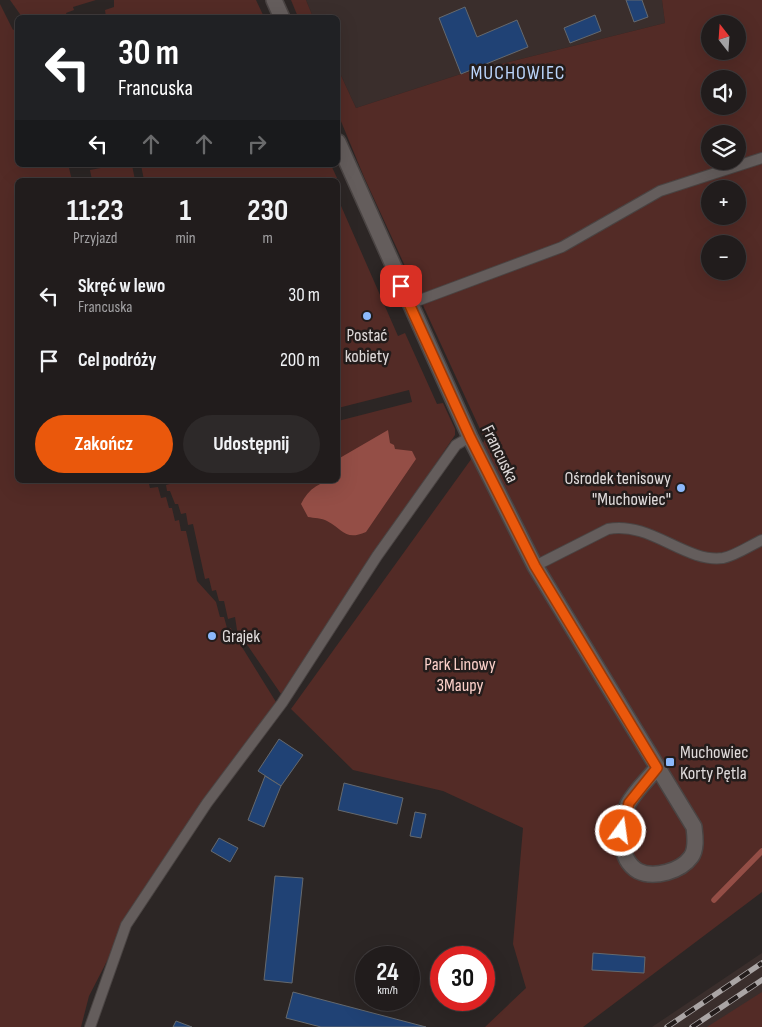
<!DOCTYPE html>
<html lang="pl">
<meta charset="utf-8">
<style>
:root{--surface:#211c1c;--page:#2d2929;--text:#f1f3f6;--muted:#a2a1a3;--line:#3e3a3b;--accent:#ea580c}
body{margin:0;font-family:"Sofia Sans Condensed",sans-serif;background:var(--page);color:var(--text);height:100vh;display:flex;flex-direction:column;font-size:19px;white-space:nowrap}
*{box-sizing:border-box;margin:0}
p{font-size:16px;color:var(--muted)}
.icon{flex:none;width:28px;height:28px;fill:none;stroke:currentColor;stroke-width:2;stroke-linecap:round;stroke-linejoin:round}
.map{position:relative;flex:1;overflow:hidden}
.panel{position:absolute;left:15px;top:178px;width:325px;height:305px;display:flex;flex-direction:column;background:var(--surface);border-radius:8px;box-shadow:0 5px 20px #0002,0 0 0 1px var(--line)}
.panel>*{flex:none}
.top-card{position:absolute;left:15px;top:15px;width:325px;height:152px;border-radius:8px;box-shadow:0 5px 20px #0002,0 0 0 1px var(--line);background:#202124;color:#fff;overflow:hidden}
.needle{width:32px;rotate:343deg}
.buttons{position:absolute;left:701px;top:15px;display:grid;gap:10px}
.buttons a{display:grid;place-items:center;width:45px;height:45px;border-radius:50%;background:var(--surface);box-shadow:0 5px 20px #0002,0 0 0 1px var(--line);font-size:25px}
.speed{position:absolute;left:355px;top:946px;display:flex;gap:10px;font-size:25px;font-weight:700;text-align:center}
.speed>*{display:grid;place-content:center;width:65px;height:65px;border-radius:50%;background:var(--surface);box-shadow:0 5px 20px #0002,0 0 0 1px var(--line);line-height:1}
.speed small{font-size:12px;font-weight:400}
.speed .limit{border:8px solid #d22;background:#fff;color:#111}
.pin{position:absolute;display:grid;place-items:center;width:42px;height:42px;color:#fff;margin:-21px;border-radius:10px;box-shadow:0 2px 8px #0006}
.me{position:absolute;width:55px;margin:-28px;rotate:14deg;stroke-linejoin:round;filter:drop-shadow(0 0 4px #0008)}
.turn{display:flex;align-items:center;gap:18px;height:105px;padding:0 20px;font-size:22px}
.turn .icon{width:65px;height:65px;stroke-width:2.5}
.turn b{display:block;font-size:35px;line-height:42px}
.lanes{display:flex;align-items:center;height:48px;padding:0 20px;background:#0003;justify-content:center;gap:25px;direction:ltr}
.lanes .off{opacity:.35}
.eta{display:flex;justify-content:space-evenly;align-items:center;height:85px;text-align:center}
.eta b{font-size:30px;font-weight:700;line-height:35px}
.primary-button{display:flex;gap:10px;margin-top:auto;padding:10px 20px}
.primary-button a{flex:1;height:58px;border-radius:30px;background:var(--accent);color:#fff;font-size:20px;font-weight:700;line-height:58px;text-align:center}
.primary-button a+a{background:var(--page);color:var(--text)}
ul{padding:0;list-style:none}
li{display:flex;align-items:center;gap:15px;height:65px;padding:0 20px}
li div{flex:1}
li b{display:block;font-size:19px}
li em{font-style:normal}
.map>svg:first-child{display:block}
.built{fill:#3a2e2c}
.green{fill:#532b26;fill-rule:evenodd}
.water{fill:#944e46}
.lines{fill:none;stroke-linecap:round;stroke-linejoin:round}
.stream{stroke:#944e46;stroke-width:5.5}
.building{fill:#204275;stroke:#65696e}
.lane-casing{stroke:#4a4443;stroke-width:12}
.street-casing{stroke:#4a4443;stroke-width:18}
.lane{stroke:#645d5c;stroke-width:10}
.street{stroke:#645d5c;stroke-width:15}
.rail-casing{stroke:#aaa5a5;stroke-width:5.5}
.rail{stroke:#231c1b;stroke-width:4;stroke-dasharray:11;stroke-linecap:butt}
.route-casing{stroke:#983908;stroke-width:12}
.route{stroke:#ea580c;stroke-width:9}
.poi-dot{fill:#8cb9fc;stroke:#231c1b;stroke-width:2}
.labels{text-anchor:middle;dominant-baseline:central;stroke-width:5;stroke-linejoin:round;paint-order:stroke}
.poi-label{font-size:18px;fill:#e0dbdb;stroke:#231c1b;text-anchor:start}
.street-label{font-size:18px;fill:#e0dbdb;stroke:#231c1b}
.park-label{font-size:18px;fill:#fbd0c9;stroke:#231c1b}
.quarter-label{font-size:20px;letter-spacing:1px;fill:#bbd5fb;stroke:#231c1b}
</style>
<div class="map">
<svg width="762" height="1027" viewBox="0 0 762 1027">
<rect width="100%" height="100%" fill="#2c2625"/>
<g class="built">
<path d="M 306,0 L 662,0 L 665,23 L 461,74 L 356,108 L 338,69 L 338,18 L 313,17 Z"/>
<path d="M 762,953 L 762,1027 L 652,1027 Z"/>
</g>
<g class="green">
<path d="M 10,0 L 96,0 L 73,7 L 74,10 L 66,13 L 68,18 L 22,17 Z"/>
<path d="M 114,0 L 256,0 L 264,17 L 106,17 L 105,10 L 114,7 Z"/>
<path d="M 291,0 L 306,0 L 313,17 L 298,17 Z"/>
<path d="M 662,0 L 762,0 L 762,892 L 583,1027 L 485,1027 L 526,988 L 513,944 L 523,828 L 443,791 L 353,770 L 291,709 L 485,440 L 364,177 L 338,114 L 338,69 L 356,108 L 461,74 L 665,23 ZM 710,24 L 738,24 L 738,51 L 710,51 ZM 710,79 L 738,79 L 738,106 L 710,106 ZM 710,134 L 738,134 L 738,161 L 710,161 ZM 710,189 L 738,189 L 738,216 L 710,216 ZM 710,244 L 738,244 L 738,271 L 710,271 Z"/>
<path d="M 0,4 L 13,30 L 17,28 L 18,165 L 72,165 L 73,167 L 69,168 L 72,180 L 18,180 L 18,480 L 148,480 L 150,488 L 158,487 L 161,498 L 166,497 L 169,508 L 172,508 L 175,521 L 179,520 L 181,531 L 186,531 L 197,581 L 216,602 L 220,617 L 224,617 L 227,628 L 231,628 L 234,639 L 237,639 L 276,702 L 141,895 L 89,996 L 81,1027 L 0,1027 Z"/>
<path d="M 116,165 L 132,165 L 135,180 L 92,180 L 90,170 Z"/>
<path d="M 141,165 L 331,165 L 337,178 L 328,180 L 144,180 Z"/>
<path d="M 338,199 L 398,336 L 405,333 L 437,404 L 443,403 L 455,429 L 455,435 L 281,694 L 237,630 L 235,617 L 228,619 L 224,601 L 219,601 L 216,590 L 212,591 L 209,578 L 205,579 L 193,524 L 188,525 L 186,513 L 181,514 L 178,504 L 175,504 L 170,491 L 167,491 L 166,485 L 184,480 L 338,480 L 338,421 L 412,402 L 409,390 L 338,408 Z"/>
<path d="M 762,992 L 762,1027 L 707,1027 Z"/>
</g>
<path class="water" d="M 388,430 L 390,443 L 394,445 L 395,449 L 412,451 L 416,459 L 366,532 C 345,541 344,530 327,521 C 322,518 314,518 308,517 L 301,504 C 308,489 321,480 338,480 L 338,459 Z"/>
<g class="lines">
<path class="stream" d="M 714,900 L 762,851"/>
</g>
<g class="building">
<path d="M 626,0 L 642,0 L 648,17 L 634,22 Z"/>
<path d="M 465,7 L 477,37 L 517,20 L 528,47 L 461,74 L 439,18 Z"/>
<path d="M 595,15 L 601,31 L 570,43 L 564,28 Z"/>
<path d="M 279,739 L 303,755 L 281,786 L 258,771 Z"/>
<path d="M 265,776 L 281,786 L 264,827 L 248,820 Z"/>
<path d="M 344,783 L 403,798 L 397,824 L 338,810 Z"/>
<path d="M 415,812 L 426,814 L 421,838 L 410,836 Z"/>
<path d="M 219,838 L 238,848 L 230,862 L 211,851 Z"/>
<path d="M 275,876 L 303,878 L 292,983 L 264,980 Z"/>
<path d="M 593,953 L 645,957 L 644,973 L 592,970 Z"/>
<path d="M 293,992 L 426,1027 L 321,1027 L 286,1018 Z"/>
<path d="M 176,1021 L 192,1027 L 173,1027 Z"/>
</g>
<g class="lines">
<defs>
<g id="lane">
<path d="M 409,304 L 562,247 L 660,191 L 762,158"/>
<path d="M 535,566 L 608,529 C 651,521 685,563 723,558 C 735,556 751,545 762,540"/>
<path d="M 90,1027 L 126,925 L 207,803 L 282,703 L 377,556 L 456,445 L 470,437"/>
</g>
<g id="street">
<path d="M 274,0 L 282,18"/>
<path d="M 338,142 L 470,437 L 535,566 L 694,827 C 695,836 697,849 691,857 C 681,871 654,879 638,871 C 617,859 619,822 628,804 C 635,791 648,779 657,768"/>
</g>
</defs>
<use href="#lane" class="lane-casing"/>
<use href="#street" class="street-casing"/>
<use href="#lane" class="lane"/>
<use href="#street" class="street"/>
<defs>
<g id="rail">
<path d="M 667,1027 L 762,963"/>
<path d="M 692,1027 L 762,980"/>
</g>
</defs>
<use href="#rail" class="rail-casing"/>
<use href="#rail" class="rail"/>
</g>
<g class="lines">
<defs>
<path id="route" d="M 401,286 L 470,437 L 535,566 L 657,768 L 629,803 L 621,831"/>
</defs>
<use href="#route" class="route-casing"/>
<use href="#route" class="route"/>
</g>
<g class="poi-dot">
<circle cx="367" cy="316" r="5"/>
<circle cx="681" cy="488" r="5"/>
<circle cx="212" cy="636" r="5"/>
<rect x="665" y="757" width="10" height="10" rx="2.5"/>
</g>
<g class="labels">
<g class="poi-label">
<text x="367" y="335" text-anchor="middle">Postać<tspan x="367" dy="21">kobiety</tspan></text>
<text x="671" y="478" text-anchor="end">Ośrodek tenisowy<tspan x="671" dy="21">"Muchowiec"</tspan></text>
<text x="222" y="636">Grajek</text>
<text x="680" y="752">Muchowiec<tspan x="680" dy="21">Korty Pętla</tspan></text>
</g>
<g class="street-label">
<text transform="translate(500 454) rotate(64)">Francuska</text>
</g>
<g class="park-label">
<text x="460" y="664">Park Linowy<tspan x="460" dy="21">3Maupy</tspan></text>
</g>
<g class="quarter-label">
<text x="518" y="73">MUCHOWIEC</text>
</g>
</g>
</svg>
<div class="buttons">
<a><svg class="needle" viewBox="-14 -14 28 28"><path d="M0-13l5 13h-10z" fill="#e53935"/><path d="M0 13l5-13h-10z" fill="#a2a1a3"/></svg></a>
<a><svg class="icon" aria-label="sound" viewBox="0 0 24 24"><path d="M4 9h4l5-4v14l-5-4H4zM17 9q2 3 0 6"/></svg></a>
<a><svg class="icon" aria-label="layers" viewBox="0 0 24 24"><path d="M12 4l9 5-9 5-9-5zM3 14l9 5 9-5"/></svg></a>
<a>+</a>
<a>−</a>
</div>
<div class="speed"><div>24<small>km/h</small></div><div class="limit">30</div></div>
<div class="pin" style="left:401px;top:286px;background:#d93025"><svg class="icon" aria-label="arrive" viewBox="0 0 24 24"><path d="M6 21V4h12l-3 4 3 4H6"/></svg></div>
<svg class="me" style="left:621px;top:831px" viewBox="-20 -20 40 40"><circle r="17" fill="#ea580c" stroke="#fff" stroke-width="3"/><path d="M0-11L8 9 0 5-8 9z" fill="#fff"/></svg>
<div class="top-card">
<div class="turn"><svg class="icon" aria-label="left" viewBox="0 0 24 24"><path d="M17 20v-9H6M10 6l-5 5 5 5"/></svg><div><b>30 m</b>Francuska</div></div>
<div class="lanes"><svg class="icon" aria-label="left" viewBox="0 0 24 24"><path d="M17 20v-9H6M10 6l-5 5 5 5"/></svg><svg class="icon off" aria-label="ahead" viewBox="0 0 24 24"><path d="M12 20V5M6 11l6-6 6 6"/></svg><svg class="icon off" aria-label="ahead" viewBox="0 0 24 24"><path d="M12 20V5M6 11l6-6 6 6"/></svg><svg class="icon off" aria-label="right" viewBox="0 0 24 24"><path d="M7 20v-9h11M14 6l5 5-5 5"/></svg></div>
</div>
<section class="panel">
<div class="eta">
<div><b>11:23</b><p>Przyjazd</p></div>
<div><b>1</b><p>min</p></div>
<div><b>230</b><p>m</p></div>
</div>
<ul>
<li><svg class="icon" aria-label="left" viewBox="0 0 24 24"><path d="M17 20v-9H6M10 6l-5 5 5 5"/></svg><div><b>Skręć w lewo</b><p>Francuska</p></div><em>30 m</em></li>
<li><svg class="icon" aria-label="arrive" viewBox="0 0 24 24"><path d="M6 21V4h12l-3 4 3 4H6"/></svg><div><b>Cel podróży</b></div><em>200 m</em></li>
</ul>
<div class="primary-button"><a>Zakończ</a><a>Udostępnij</a></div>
</section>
</div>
